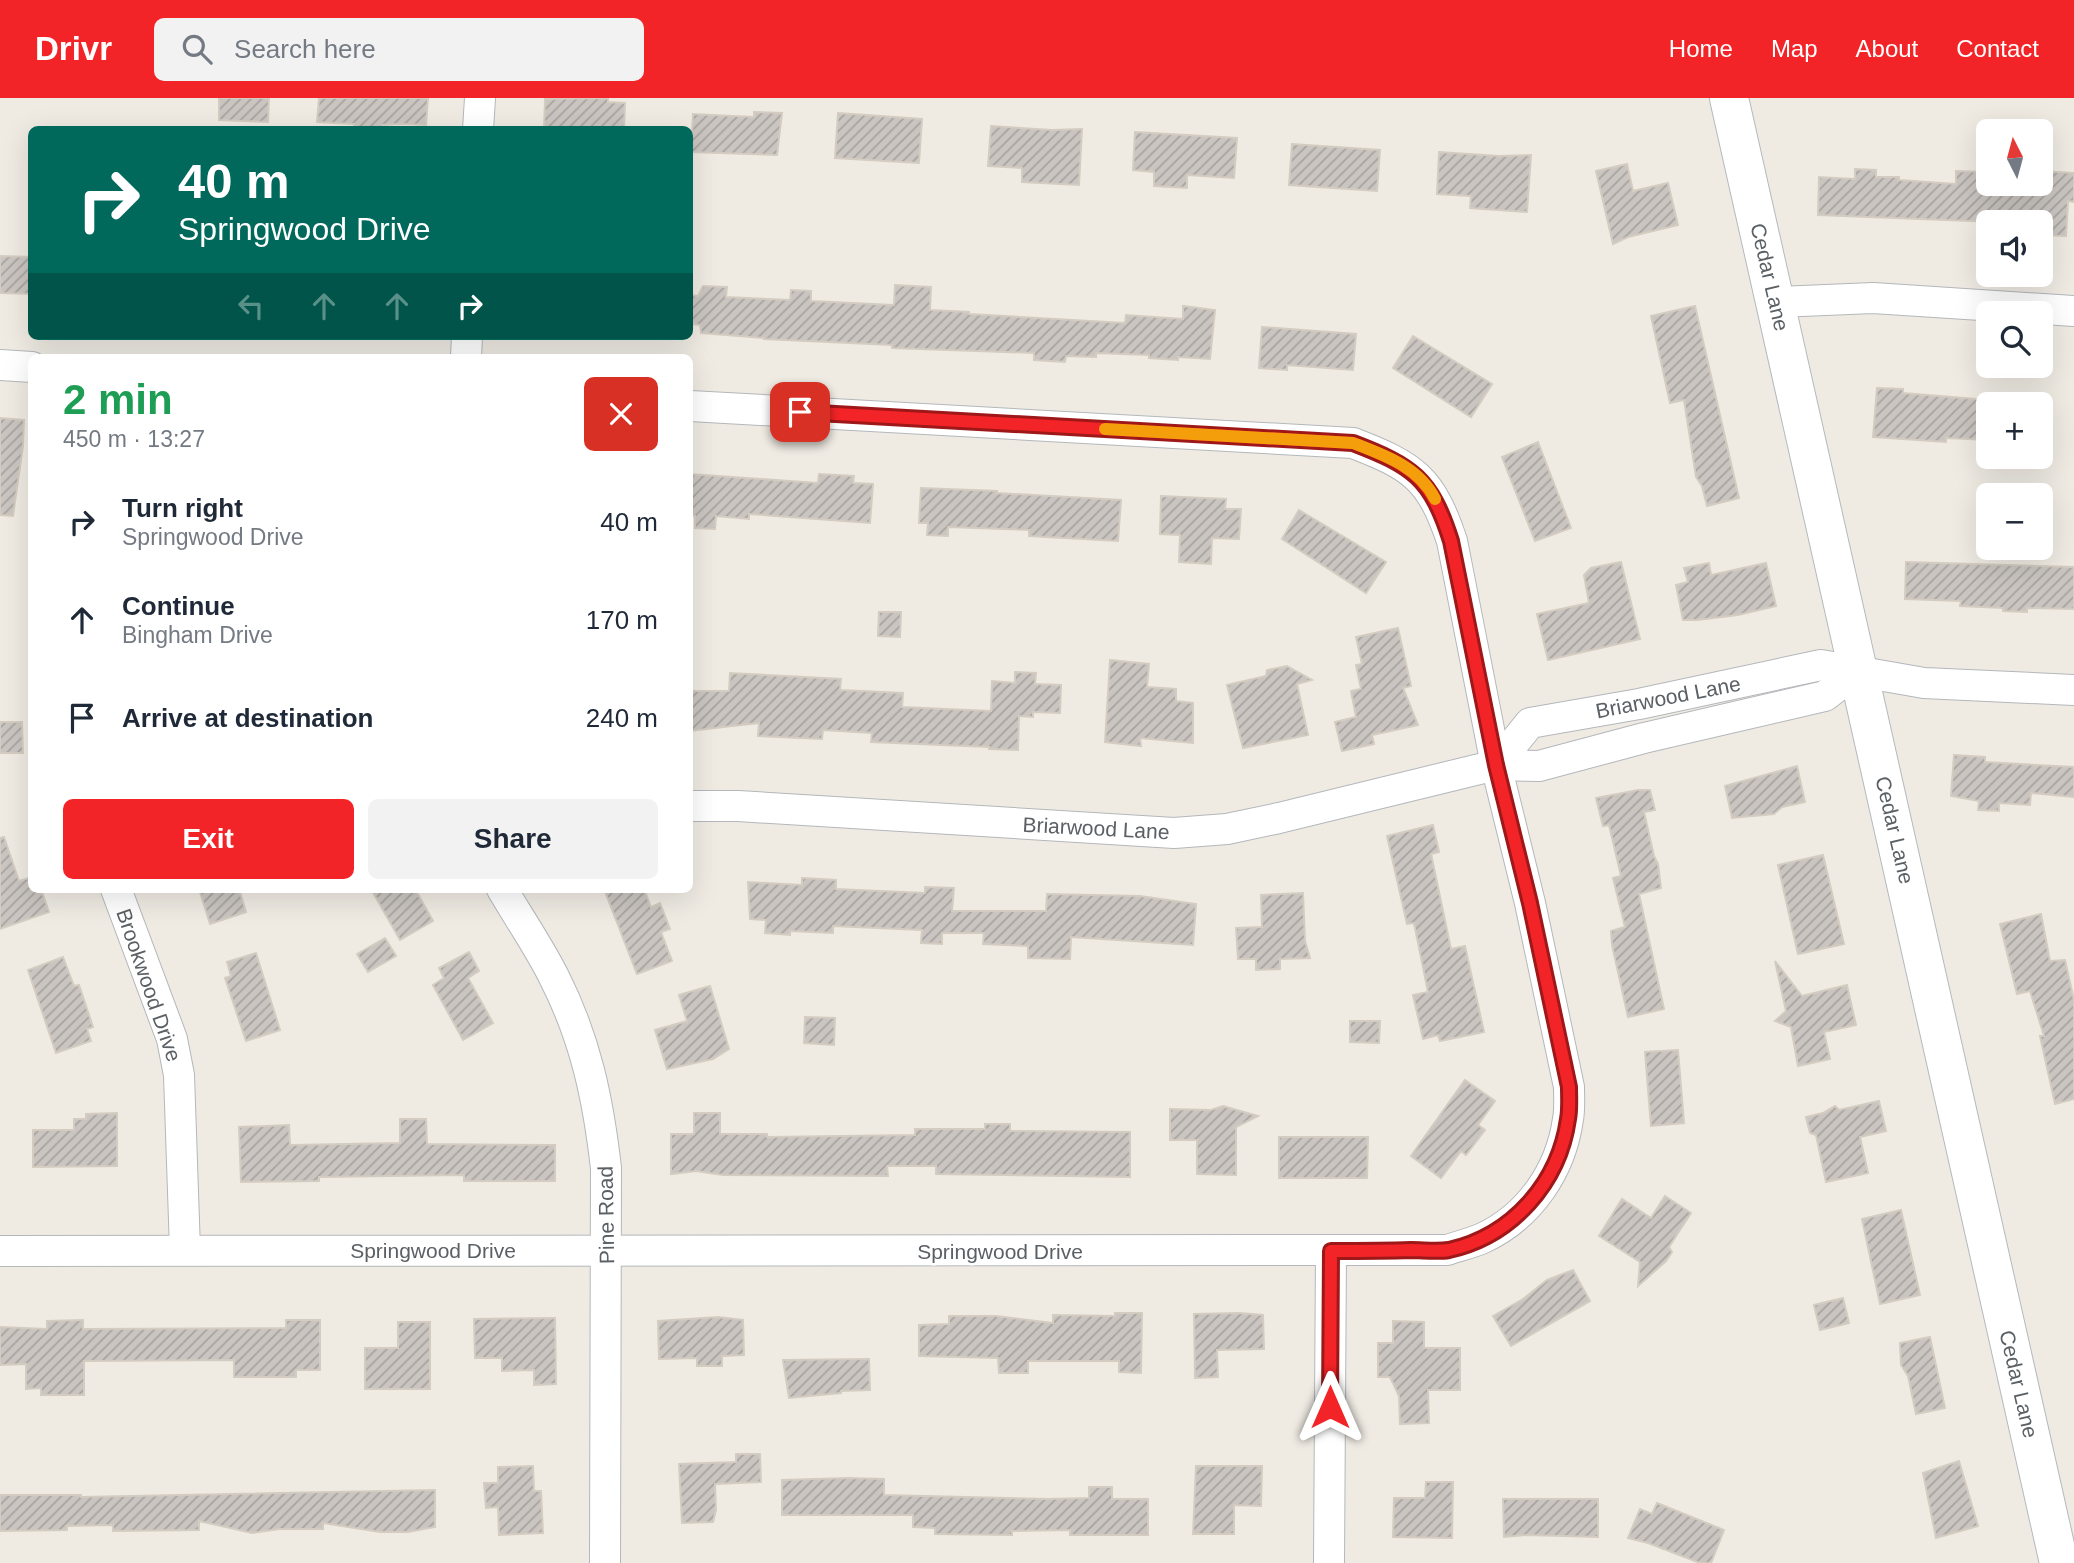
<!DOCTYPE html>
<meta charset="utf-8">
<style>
:root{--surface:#fff;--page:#f2f2f3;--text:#1f2937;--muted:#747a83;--accent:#f32427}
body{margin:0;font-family:Arial,sans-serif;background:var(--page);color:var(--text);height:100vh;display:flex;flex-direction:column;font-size:26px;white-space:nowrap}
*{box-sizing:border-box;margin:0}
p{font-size:23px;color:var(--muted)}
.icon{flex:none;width:38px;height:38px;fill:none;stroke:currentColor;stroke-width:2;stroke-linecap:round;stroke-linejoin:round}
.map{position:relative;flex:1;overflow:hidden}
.sheet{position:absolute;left:28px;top:256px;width:665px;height:539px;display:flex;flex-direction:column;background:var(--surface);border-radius:10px;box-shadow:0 7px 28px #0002}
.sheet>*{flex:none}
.top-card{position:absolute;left:28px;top:28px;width:665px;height:214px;border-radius:10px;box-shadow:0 7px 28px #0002;background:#00695c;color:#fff;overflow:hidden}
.needle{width:46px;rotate:354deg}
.tools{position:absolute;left:1976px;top:21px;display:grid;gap:14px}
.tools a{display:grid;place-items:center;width:77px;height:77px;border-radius:10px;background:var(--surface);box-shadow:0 7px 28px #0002;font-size:35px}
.pin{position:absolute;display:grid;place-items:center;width:60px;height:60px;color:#fff;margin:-30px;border-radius:14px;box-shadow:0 4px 10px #0006}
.me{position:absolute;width:77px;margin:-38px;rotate:0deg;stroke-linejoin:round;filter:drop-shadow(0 0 5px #0008)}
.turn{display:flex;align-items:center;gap:24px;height:147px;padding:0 35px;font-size:32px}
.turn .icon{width:91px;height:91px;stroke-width:2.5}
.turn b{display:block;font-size:49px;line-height:60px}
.lanes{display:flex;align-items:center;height:66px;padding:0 35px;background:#0003;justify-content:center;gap:35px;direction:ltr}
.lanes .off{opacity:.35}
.round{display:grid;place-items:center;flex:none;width:74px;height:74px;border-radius:10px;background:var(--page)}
.summary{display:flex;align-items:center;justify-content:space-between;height:119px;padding:0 35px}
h1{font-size:42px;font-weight:800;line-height:52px;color:#1e9e55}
.primary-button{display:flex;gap:14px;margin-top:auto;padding:14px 35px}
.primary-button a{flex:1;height:80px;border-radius:10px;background:var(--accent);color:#fff;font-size:28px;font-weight:800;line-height:80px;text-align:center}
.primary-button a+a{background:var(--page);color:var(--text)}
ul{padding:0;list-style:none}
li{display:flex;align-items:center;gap:21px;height:98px;padding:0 35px}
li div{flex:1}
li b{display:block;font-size:26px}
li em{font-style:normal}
header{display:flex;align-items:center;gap:42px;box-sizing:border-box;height:98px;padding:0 35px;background:var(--accent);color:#fff}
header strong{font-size:33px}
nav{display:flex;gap:38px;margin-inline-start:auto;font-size:24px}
.search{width:490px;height:63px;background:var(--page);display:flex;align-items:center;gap:18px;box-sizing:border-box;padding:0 24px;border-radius:10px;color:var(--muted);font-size:26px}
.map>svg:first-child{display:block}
.building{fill:url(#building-hatch);stroke:#d4ccc1;stroke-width:2}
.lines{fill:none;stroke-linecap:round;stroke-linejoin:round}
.minor-casing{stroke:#b4b7bb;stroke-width:32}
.secondary-casing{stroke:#b4b9be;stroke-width:40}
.minor{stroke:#fff;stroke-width:30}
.secondary{stroke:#fff;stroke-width:38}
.route-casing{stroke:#9e1719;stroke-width:18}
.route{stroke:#f32427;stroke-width:12}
.slow{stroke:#f59e0b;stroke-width:12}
.labels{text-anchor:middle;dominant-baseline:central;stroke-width:5;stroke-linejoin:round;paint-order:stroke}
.street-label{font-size:21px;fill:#5b6065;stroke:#fff}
</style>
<header>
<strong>Drivr</strong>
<div class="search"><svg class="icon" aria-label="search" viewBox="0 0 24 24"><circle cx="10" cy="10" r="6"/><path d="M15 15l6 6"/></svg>Search here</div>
<nav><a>Home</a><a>Map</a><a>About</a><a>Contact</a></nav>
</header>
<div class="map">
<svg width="2074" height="1465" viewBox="0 0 2074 1465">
<defs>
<pattern id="building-hatch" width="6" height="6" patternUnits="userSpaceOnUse" patternTransform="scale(1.75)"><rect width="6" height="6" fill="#cac5c0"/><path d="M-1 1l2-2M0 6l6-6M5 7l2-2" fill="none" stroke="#a7a3a0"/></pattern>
</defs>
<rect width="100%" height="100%" fill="#efebe3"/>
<g class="building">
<path d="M 219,0 L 269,0 L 268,24 L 219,22 Z"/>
<path d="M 319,0 L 428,0 L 426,27 L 400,26 L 382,27 L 381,32 L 354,32 L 354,26 L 317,24 Z"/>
<path d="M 608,0 L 608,4 L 625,5 L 624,32 L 544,32 L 545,1 Z"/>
<path d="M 754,14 L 782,15 L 777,57 L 691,54 L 693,16 L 754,19 Z"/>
<path d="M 838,15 L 922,21 L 919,65 L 835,60 Z"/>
<path d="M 991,28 L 1052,32 L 1082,31 L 1079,87 L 1022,84 L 1022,70 L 988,68 Z"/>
<path d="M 1135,34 L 1237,40 L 1234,80 L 1187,77 L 1187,90 L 1154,88 L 1154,74 L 1133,72 Z"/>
<path d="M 1292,46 L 1380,52 L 1377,93 L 1289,87 Z"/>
<path d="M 1439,54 L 1499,58 L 1531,57 L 1527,114 L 1470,110 L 1471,98 L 1437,96 Z"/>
<path d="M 1627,66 L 1633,93 L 1668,85 L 1678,127 L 1628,139 L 1613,146 L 1596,73 Z"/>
<path d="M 1855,71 L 1876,72 L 1876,79 L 1899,79 L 1899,82 L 1956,86 L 1956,73 L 1988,74 L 1988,86 L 2040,86 L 2040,73 L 2074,75 L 2074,104 L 2068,103 L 2066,138 L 2040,137 L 2040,124 L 1996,124 L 1818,117 L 1819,79 L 1855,81 Z"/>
<path d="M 0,158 L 32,159 L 32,196 L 0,195 Z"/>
<path d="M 895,187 L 931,189 L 930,212 L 969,214 L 969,216 L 1125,225 L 1126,217 L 1183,221 L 1183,208 L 1215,212 L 1210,261 L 1178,259 L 1178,262 L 1149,260 L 1149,257 L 1096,255 L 1096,259 L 1066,258 L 1065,264 L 1034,262 L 1034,255 L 892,250 L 892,247 L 764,241 L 764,240 L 701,235 L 700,227 L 690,226 L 690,197 L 698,198 L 703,188 L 727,189 L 726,199 L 790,202 L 791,192 L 811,193 L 811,203 L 894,207 Z"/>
<path d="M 1695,208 L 1739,400 L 1707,408 L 1702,388 L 1696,379 L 1684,302 L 1670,305 L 1651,218 Z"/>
<path d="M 1262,229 L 1356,236 L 1353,272 L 1287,267 L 1287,272 L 1259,270 Z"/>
<path d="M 1413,238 L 1492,286 L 1471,319 L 1393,270 Z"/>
<path d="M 1877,290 L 1903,291 L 1903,295 L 1988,302 L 1988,342 L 1946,340 L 1946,344 L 1873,339 Z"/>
<path d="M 0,320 L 24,322 L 23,348 L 13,418 L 0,417 Z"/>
<path d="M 1538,344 L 1571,430 L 1535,443 L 1502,359 Z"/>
<path d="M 690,376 L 818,385 L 819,376 L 854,378 L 853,385 L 873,386 L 870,425 L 749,416 L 749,421 L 716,418 L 715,431 L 695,430 L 695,418 L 690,418 Z"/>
<path d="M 921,390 L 997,393 L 997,395 L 1121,402 L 1118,443 L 1029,438 L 1029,432 L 948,429 L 948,438 L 927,437 L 928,425 L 919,425 Z"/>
<path d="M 1161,398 L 1226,401 L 1225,411 L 1241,411 L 1239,441 L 1212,440 L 1211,466 L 1179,464 L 1180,437 L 1160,436 Z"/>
<path d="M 1299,412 L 1386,464 L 1366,495 L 1282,441 Z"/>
<path d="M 1621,464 L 1640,541 L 1548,562 L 1537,516 L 1589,505 L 1584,477 L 1591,470 Z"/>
<path d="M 1906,464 L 2074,469 L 2074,511 L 2027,510 L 2027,514 L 2003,513 L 2003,510 L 1960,508 L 1961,503 L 1905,501 Z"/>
<path d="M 1709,465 L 1711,477 L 1766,465 L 1776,508 L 1738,517 L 1697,522 L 1683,522 L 1676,487 L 1688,484 L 1684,470 Z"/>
<path d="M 879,514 L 901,514 L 900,539 L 878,538 Z"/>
<path d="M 1398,530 L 1411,588 L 1403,590 L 1418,627 L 1372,637 L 1374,646 L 1342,653 L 1335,624 L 1356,619 L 1351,593 L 1361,591 L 1356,567 L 1362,566 L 1356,539 Z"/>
<path d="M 1110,562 L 1149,566 L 1147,589 L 1176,591 L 1176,603 L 1193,605 L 1193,645 L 1140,640 L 1141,648 L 1105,644 Z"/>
<path d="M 1287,568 L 1312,582 L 1297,586 L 1308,637 L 1243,650 L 1227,587 L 1266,578 L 1267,572 Z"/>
<path d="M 1015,574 L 1036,575 L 1035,586 L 1061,587 L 1060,615 L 1033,614 L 1033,619 L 1019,618 L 1018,652 L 989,651 L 989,649 L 871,644 L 872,635 L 823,632 L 822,641 L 758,638 L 759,625 L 690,633 L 690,593 L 729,593 L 730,575 L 841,581 L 840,592 L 903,595 L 902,609 L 991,613 L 992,583 L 1015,585 Z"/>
<path d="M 0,624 L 22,624 L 23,655 L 0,655 Z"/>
<path d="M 1954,657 L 1985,659 L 1985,664 L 2074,669 L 2074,699 L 2031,695 L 2030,707 L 1999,705 L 1999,713 L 1978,712 L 1979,703 L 1951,698 Z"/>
<path d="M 1797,668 L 1805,704 L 1782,709 L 1774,716 L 1732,720 L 1725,688 Z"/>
<path d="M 1638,692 L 1650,692 L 1655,712 L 1644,714 L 1654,758 L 1658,766 L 1661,790 L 1639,796 L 1664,911 L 1628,919 L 1612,847 L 1611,833 L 1625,829 L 1613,780 L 1621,778 L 1609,727 L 1603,728 L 1596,700 Z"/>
<path d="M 1433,727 L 1439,754 L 1431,756 L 1451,851 L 1465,848 L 1484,934 L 1440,943 L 1438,937 L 1423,941 L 1413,897 L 1428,894 L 1414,825 L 1407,826 L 1387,738 Z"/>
<path d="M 4,739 L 19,783 L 32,779 L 32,791 L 41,791 L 49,814 L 0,831 L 0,740 Z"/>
<path d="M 1823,757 L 1844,846 L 1798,856 L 1778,767 Z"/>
<path d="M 802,780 L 836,782 L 836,791 L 925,795 L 925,789 L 954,790 L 952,813 L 1046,813 L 1047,796 L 1140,798 L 1196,806 L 1193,847 L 1071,839 L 1070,861 L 1028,860 L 1028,848 L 983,846 L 984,835 L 942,835 L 942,846 L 921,845 L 922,832 L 833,828 L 833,835 L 790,833 L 790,837 L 765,835 L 766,822 L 750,821 L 748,784 L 802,787 Z"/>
<path d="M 199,791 L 239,791 L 246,814 L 210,826 Z"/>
<path d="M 371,791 L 415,791 L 433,823 L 400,842 Z"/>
<path d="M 604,791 L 644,791 L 651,809 L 660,805 L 670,831 L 661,834 L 672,863 L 637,876 Z"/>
<path d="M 1303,795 L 1305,843 L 1310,860 L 1280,861 L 1280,871 L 1256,872 L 1256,861 L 1238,861 L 1236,830 L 1262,829 L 1261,797 Z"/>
<path d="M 2041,816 L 2050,863 L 2065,862 L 2074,902 L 2074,1001 L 2055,1006 L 2040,938 L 2044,938 L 2030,893 L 2017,896 L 2000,826 Z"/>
<path d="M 385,840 L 396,858 L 368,874 L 357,856 Z"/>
<path d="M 469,854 L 479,873 L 468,880 L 493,925 L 463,942 L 433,887 L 444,880 L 439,870 Z"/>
<path d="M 256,855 L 280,932 L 246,943 L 225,880 L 231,878 L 227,864 Z"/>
<path d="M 63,859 L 74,888 L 79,887 L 93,929 L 87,931 L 91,943 L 56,955 L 28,872 Z"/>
<path d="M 1775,863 L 1802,898 L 1847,887 L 1856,927 L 1824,934 L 1830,961 L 1798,968 L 1791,929 L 1775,923 L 1786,913 Z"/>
<path d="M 710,888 L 729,951 L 713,961 L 667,971 L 655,932 L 687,923 L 679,897 Z"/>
<path d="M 805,919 L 835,920 L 834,947 L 804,945 Z"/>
<path d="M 1350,923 L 1380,923 L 1379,945 L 1350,944 Z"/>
<path d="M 1678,952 L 1684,1025 L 1651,1028 L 1645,954 Z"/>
<path d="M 1465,982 L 1495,1003 L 1478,1027 L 1485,1032 L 1466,1057 L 1461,1053 L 1441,1080 L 1411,1058 Z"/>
<path d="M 1879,1003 L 1886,1033 L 1860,1039 L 1868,1075 L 1826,1084 L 1816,1037 L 1810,1035 L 1806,1019 L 1823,1015 L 1835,1008 L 1839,1012 Z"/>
<path d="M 1223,1008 L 1258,1018 L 1236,1029 L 1236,1077 L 1197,1076 L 1197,1042 L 1170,1042 L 1170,1011 L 1211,1012 Z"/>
<path d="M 117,1015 L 117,1068 L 33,1069 L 33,1032 L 74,1032 L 74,1021 L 86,1021 L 86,1016 Z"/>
<path d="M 694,1015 L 720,1015 L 720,1036 L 767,1036 L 767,1039 L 915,1037 L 915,1031 L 985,1031 L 985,1026 L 1010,1026 L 1010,1033 L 1130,1034 L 1130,1079 L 936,1076 L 936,1068 L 887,1068 L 888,1078 L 723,1077 L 696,1073 L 671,1076 L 671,1036 L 694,1036 Z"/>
<path d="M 400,1021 L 426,1021 L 427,1046 L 555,1047 L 555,1083 L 464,1083 L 464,1077 L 319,1079 L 319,1083 L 241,1084 L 239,1029 L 289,1027 L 290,1047 L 400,1045 Z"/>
<path d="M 1279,1039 L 1368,1039 L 1367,1080 L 1279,1080 Z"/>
<path d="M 1665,1098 L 1691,1115 L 1669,1149 L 1672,1154 L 1666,1163 L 1638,1188 L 1640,1164 L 1599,1138 L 1622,1101 L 1651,1120 Z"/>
<path d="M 1901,1112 L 1920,1197 L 1880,1206 L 1862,1121 Z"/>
<path d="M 1573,1172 L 1590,1203 L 1511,1248 L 1493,1218 L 1523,1201 L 1547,1182 Z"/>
<path d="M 1843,1200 L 1849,1225 L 1820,1232 L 1814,1207 Z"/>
<path d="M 1115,1215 L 1142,1215 L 1141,1275 L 1119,1274 L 1119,1263 L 1028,1263 L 1028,1275 L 999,1275 L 998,1260 L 919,1258 L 919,1227 L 949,1226 L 949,1218 L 996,1218 L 1053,1225 L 1053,1217 L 1115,1218 Z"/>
<path d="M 1239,1215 L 1263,1217 L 1264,1251 L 1217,1252 L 1218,1279 L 1195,1280 L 1194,1216 Z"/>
<path d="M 718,1219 L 743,1222 L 744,1257 L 722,1258 L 722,1268 L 697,1268 L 697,1260 L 659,1261 L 658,1223 Z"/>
<path d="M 555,1220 L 556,1286 L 534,1287 L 534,1272 L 502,1273 L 502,1260 L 475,1260 L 474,1221 Z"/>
<path d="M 83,1222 L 83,1231 L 286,1230 L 286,1222 L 320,1222 L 320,1272 L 296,1272 L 296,1279 L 234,1279 L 234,1262 L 84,1263 L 84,1297 L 41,1297 L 41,1290 L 26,1291 L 26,1266 L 0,1267 L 0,1229 L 47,1231 L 47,1223 Z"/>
<path d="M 1393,1223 L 1424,1224 L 1424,1250 L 1460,1250 L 1460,1292 L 1428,1292 L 1429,1325 L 1400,1326 L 1399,1298 L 1390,1279 L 1378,1279 L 1378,1245 L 1393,1245 Z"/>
<path d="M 398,1224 L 430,1224 L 430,1291 L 365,1291 L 365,1250 L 398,1250 Z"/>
<path d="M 1930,1239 L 1945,1310 L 1916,1316 L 1908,1278 L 1901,1267 L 1900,1245 Z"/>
<path d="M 869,1261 L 870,1292 L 841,1293 L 841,1295 L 789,1300 L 783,1262 Z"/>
<path d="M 736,1356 L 760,1356 L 761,1384 L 715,1386 L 716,1412 L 713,1424 L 682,1425 L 679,1366 L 736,1364 Z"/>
<path d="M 1959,1363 L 1978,1428 L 1936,1440 L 1923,1375 Z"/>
<path d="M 533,1368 L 534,1393 L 541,1393 L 543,1435 L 499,1437 L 498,1409 L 486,1410 L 484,1385 L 498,1385 L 498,1369 Z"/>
<path d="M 1196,1368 L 1262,1368 L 1261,1408 L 1234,1407 L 1234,1436 L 1193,1436 Z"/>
<path d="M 848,1380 L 884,1381 L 884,1397 L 1048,1401 L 1089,1400 L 1089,1389 L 1112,1389 L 1112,1401 L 1148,1401 L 1148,1437 L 1070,1437 L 1070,1432 L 1012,1433 L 1012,1437 L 935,1436 L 935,1430 L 913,1429 L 913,1417 L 782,1417 L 782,1382 Z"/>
<path d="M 1426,1384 L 1453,1384 L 1452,1440 L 1393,1439 L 1394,1400 L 1425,1400 Z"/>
<path d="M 435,1392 L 435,1429 L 408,1434 L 380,1434 L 323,1425 L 323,1431 L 279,1431 L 252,1435 L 199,1423 L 199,1432 L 113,1433 L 113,1427 L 67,1428 L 67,1432 L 0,1433 L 0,1397 L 81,1397 L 81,1399 Z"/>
<path d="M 1503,1401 L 1598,1401 L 1598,1439 L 1527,1437 L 1504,1439 Z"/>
<path d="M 1657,1405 L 1724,1432 L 1711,1465 L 1700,1465 L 1648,1445 L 1628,1440 L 1640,1411 L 1652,1416 Z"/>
</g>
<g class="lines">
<defs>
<g id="minor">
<path d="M 478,32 L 480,0"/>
<path d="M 1776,204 L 1873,200 L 2074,213"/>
<path d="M 466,259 L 467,238"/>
<path d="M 0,267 L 32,269"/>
<path d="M 1496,667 L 1530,625 L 1639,606 L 1821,567 L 1924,585 L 2074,592"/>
<path d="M 690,708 L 738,708 L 1174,735 L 1227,731 L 1279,720 L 1496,667 L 1539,668 L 1644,640 L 1825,598 L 1858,572"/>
<path d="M 116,791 L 172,941 L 179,977 L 185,1152"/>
<path d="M 502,791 C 519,820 539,849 554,879 C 586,942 598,1001 606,1070 L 605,1465"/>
<path d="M 0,1153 L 1447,1152 C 1459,1148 1472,1145 1483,1140 C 1530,1118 1561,1072 1568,1021 C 1570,1011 1569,999 1569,989 L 1530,805 L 1496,667 L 1452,443 C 1431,380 1413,368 1353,345 L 690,308"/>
<path d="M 1329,1465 L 1331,1153"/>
</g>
<path id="secondary" d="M 1729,0 L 2059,1465"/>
</defs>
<use href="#minor" class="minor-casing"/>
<use href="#secondary" class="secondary-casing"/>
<use href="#minor" class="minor"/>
<use href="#secondary" class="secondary"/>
</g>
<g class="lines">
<defs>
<path id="route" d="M 800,314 L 1353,345 C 1413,368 1431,380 1451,443 L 1496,667 L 1530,805 L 1569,989 C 1569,999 1570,1011 1568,1021 C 1559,1085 1512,1138 1449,1152 C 1437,1154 1423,1152 1411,1152 C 1384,1153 1357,1153 1331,1153 L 1330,1309"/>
</defs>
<use href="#route" class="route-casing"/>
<use href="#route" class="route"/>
<path class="slow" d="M 1105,331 L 1353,345 C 1384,357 1419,369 1435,401"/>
</g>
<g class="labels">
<g class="street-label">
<text transform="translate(1770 179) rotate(77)">Cedar Lane</text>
<text transform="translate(1668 599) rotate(-11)">Briarwood Lane</text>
<text transform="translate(1096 730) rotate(3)">Briarwood Lane</text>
<text transform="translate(1895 732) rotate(77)">Cedar Lane</text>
<text transform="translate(149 887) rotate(71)">Brookwood Drive</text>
<text transform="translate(606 1117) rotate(-91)">Pine Road</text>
<text x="433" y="1152">Springwood Drive</text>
<text x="1000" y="1153">Springwood Drive</text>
<text transform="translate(2019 1286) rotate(77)">Cedar Lane</text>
</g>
</g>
</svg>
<div class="tools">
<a><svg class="needle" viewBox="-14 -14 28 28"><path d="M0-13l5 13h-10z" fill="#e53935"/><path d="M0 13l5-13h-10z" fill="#747a83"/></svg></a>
<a><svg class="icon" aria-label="sound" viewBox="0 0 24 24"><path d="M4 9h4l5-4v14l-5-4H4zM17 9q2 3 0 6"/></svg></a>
<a><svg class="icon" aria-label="search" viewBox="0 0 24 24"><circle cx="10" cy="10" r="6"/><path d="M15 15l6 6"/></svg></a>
<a>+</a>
<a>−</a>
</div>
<div class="pin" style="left:800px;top:314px;background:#d93025"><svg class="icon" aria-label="arrive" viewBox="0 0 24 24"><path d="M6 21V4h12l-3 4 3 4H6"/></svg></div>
<svg class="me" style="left:1330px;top:1309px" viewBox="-20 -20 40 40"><path d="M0-17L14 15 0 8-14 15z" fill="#f32427" stroke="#fff" stroke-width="4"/></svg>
<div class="top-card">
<div class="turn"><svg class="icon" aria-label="right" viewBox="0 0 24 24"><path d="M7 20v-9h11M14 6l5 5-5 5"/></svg><div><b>40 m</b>Springwood Drive</div></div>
<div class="lanes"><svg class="icon off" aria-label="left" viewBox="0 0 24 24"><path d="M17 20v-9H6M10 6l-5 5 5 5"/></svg><svg class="icon off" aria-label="ahead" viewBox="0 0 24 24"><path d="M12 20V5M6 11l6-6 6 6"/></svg><svg class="icon off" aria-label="ahead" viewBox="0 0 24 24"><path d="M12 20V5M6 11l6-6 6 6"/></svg><svg class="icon" aria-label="right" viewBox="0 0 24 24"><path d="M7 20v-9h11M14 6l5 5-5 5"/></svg></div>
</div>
<section class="sheet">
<div class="summary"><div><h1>2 min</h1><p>450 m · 13:27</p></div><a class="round" style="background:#d93025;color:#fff"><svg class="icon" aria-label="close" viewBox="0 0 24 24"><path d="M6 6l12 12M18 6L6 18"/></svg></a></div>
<ul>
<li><svg class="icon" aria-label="right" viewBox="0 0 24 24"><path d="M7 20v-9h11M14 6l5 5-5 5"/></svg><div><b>Turn right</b><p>Springwood Drive</p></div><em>40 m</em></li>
<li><svg class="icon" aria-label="ahead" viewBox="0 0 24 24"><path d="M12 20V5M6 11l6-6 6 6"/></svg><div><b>Continue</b><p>Bingham Drive</p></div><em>170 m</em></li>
<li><svg class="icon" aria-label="arrive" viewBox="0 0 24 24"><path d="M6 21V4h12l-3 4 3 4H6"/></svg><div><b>Arrive at destination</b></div><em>240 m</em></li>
</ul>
<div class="primary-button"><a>Exit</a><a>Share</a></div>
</section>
</div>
